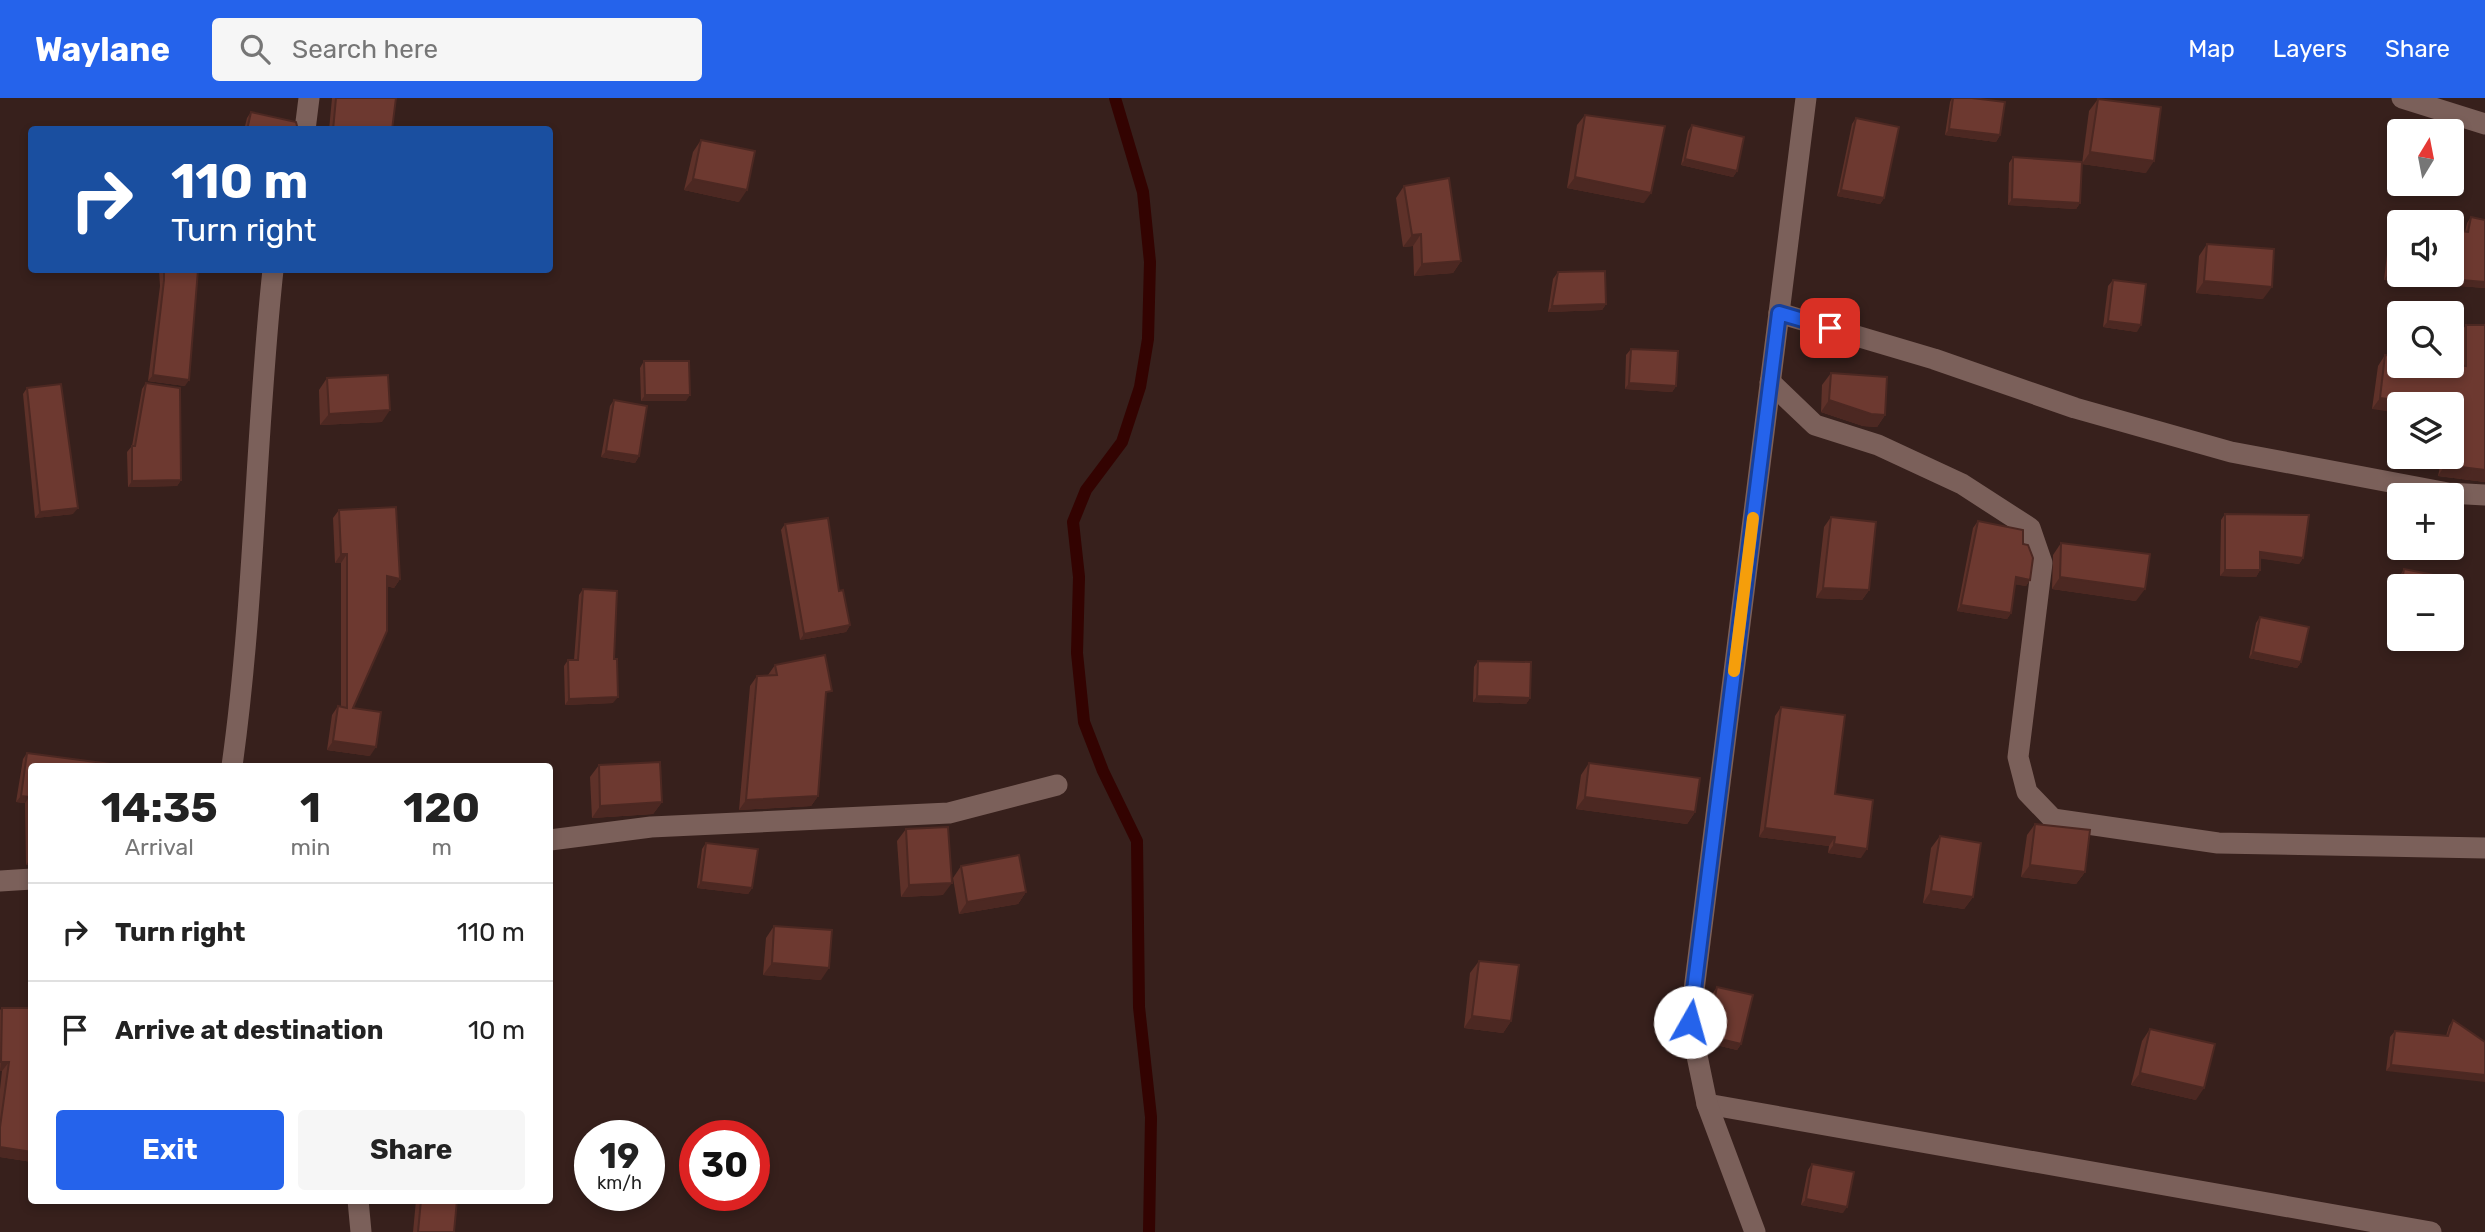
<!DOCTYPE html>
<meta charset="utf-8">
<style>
:root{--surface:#fff;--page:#f6f6f6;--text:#222;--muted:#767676;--line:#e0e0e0;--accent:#2563eb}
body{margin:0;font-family:Rubik,sans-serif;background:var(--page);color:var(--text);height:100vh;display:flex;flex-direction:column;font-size:26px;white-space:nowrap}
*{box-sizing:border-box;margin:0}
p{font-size:23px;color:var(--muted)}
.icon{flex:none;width:38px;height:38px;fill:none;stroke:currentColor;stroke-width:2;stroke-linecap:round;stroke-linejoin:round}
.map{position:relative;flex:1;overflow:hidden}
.panel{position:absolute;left:28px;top:665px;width:525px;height:441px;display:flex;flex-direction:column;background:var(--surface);border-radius:7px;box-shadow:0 4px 10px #0003}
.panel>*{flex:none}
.top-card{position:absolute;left:28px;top:28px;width:525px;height:147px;border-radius:7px;box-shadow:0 4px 10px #0003;background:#1a4fa0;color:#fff;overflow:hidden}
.needle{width:46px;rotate:10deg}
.fabs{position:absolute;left:2387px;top:21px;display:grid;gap:14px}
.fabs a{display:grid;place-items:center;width:77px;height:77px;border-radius:7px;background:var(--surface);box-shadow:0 4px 10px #0003;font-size:35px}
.speed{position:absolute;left:574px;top:1022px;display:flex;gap:14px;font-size:35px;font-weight:700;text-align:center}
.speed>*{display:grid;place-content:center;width:91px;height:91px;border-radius:50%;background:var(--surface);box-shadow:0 4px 10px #0003;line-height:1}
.speed small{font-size:18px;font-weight:400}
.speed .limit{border:10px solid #d22;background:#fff;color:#111}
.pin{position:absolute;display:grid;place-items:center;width:60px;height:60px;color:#fff;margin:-30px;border-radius:14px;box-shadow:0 4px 10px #0006}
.me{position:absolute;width:77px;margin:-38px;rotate:7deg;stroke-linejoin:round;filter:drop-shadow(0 0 5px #0008)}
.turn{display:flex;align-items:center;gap:24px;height:147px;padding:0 28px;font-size:32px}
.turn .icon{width:91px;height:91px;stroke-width:2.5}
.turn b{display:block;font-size:49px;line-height:60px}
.eta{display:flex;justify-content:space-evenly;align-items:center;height:119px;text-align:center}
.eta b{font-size:42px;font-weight:700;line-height:49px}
.button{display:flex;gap:14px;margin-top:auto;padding:14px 28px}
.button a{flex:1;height:80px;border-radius:7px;background:var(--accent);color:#fff;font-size:28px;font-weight:700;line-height:80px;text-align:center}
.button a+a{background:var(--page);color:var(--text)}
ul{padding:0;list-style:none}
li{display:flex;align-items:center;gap:21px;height:98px;padding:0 28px;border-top:2px solid var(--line)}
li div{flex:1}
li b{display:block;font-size:26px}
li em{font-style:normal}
header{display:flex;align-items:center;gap:42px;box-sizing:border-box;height:98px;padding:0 35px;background:var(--accent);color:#fff}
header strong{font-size:33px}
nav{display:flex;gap:38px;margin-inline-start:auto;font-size:24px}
.search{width:490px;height:63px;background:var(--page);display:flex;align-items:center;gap:18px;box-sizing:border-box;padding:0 24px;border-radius:7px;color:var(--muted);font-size:26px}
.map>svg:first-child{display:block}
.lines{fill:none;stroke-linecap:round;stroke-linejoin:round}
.stream{stroke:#330301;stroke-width:12}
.minor{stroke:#7b605a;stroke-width:21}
.wall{fill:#5e3129}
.shaded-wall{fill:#4c2822}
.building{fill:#6d3930;stroke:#4c2822;stroke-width:2}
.route-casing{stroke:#184099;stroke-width:18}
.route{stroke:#2563eb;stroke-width:12}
.slow{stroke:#f59e0b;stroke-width:12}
</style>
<header>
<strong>Waylane</strong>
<div class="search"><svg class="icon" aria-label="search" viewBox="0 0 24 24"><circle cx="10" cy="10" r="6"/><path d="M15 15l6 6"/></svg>Search here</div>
<nav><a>Map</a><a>Layers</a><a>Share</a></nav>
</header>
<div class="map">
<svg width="2485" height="1134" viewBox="0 0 2485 1134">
<rect width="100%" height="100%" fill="#37201c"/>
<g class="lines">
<path class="stream" d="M 1115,0 L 1143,94 L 1150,164 L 1148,241 L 1140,289 L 1122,344 L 1086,392 L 1073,424 L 1079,479 L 1077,555 L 1084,624 L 1103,673 L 1137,743 L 1139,909 L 1151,1019 L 1149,1134"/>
<g class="minor">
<path d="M 2402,0 L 2485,26"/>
<path d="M 305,32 L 309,0"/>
<path d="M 1779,215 L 1934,261 L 2075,310 L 2231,354 L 2448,395 L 2485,397"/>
<path d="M 1770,284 L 1815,327 L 1878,347 L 1962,386 L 2030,430 L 2042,465 L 2018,659 L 2027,694 L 2053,721 L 2218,745 L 2485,750"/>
<path d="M 232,668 C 255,504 255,337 273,172"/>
<path d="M 550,742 L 651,729 L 949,715 L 1057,687"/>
<path d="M 0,783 L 32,781"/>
<path d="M 1707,1006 L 2431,1134"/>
<path d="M 358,1102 L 361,1134"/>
<path d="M 1755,1134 L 1707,1006 L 1690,924 L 1806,0"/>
</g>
</g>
<g class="wall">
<path d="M 332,0 L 396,0 L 392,32 L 329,32 Z"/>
<path d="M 1952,0 L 1972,0 L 2000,37 L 1996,44 L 1945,37 L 1950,4 Z"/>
<path d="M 2098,1 L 2146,75 L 2082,66 L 2089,13 Z"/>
<path d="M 251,14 L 298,32 L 244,32 L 247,20 Z"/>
<path d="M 1585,17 L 1644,105 L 1567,90 L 1577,27 Z"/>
<path d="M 1856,20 L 1884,100 L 1880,106 L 1837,98 L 1852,26 Z"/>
<path d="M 1692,27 L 1737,73 L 1733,79 L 1681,67 L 1688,33 Z"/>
<path d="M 701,42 L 739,104 L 684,92 L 693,54 Z"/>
<path d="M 2013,59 L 2080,105 L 2076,111 L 2008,107 L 2009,65 Z"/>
<path d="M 1404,88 L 1461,163 L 1453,175 L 1414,178 L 1413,148 L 1403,149 L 1396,100 Z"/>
<path d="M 2471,119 L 2485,190 L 2384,182 L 2390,131 L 2394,125 L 2465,134 L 2467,125 Z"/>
<path d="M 2207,146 L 2263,201 L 2196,195 L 2199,158 Z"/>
<path d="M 159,172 L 198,172 L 185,288 L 148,283 L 160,188 Z"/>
<path d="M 1558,174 L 1606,206 L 1602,212 L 1548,214 L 1553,181 Z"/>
<path d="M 2113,182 L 2137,234 L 2103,229 L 2108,188 Z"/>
<path d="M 2466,227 L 2485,227 L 2485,384 L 2438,378 L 2442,359 L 2452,359 L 2452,306 L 2372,311 L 2378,268 L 2385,257 L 2459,267 L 2458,238 Z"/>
<path d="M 1631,251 L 1676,288 L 1672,294 L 1625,291 L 1626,257 Z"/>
<path d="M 644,263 L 686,303 L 641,303 L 640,270 Z"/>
<path d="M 1831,275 L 1885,317 L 1877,329 L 1863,328 L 1821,314 L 1822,287 Z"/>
<path d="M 327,280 L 382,324 L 320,327 L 319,292 Z"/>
<path d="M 146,285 L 181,382 L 177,388 L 128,389 L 127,354 L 132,348 L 142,291 Z"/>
<path d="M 27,290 L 73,416 L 35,420 L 23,296 Z"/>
<path d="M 614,302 L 639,358 L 635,365 L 601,359 L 610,308 Z"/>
<path d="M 339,412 L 400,481 L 394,490 L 387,488 L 353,610 L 370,658 L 327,652 L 332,617 L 338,608 L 341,609 L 341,465 L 335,465 L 333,420 Z"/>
<path d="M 2225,416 L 2303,460 L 2299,466 L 2260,460 L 2260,472 L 2256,479 L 2220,478 L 2221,422 Z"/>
<path d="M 1831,419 L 1869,492 L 1862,502 L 1816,500 L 1824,429 Z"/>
<path d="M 1978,423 L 2030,482 L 2026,488 L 2015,486 L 2011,515 L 2007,521 L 1957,513 L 1973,430 Z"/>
<path d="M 785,426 L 839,493 L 850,527 L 846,534 L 800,542 L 781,432 Z"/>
<path d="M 2061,445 L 2136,503 L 2052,491 L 2053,457 Z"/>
<path d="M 2404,471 L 2437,488 L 2399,488 L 2399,522 L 2392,520 L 2400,478 Z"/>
<path d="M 583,491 L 614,561 L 613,605 L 565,607 L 564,568 L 568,562 L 574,562 L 579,497 Z"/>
<path d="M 2260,519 L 2301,564 L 2297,570 L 2249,560 L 2256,525 Z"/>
<path d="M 1478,563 L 1530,600 L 1526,606 L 1473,604 L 1474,569 Z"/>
<path d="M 775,567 L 818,698 L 811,708 L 739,712 L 750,588 L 757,578 L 768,577 Z"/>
<path d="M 1781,609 L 1835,696 L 1861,760 L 1828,755 L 1829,748 L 1759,739 L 1775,618 Z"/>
<path d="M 27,655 L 32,668 L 32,766 L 26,767 L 25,705 L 16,704 L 23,661 Z"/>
<path d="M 1589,665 L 1695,714 L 1687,726 L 1576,711 L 1581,677 Z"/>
<path d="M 599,667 L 662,704 L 653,716 L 592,720 L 590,679 Z"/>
<path d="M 2035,726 L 2085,774 L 2076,786 L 2021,779 L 2027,737 Z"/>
<path d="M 906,731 L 943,797 L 901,799 L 897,743 Z"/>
<path d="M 1940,738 L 1973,799 L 1964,811 L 1923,805 L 1931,750 Z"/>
<path d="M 706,745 L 752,790 L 748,796 L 697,790 L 702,751 Z"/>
<path d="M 961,768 L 1026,794 L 1018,806 L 959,816 L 953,780 Z"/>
<path d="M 774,828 L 821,882 L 763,877 L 766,840 Z"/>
<path d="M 1479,863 L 1511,923 L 1503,935 L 1464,930 L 1470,875 Z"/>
<path d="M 1717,889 L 1741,946 L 1737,952 L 1708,945 L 1705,931 L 1713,895 Z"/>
<path d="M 2,910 L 32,1064 L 0,1059 L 0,991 L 2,973 L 0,973 L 0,912 Z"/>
<path d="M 2453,922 L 2485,944 L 2386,973 L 2390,939 L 2395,933 L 2446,938 L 2449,928 Z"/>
<path d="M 2150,931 L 2196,1002 L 2131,987 L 2142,943 Z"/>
<path d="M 1812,1066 L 1843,1115 L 1801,1107 L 1808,1072 Z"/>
<path d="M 416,1102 L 457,1102 L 454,1134 L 413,1134 Z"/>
</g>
<g class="shaded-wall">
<path d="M 1949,31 L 2000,37 L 1996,44 L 1945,37 Z"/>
<path d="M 2090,54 L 2154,63 L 2146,75 L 2082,66 Z"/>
<path d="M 1685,61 L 1737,73 L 1733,79 L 1681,67 Z"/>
<path d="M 1575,79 L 1651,95 L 1644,105 L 1567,90 Z"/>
<path d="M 693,81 L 747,92 L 739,104 L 684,92 Z"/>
<path d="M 1841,92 L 1884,100 L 1880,106 L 1837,98 Z"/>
<path d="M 2012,101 L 2080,105 L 2076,111 L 2008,107 Z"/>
<path d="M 1421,136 L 1413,148 L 1403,149 L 1412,137 Z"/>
<path d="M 1461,163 L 1453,175 L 1414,178 L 1422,166 Z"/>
<path d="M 2388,176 L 2485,184 L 2485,190 L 2384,182 Z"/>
<path d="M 2204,183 L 2272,189 L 2263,201 L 2196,195 Z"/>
<path d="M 1606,206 L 1602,212 L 1548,214 L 1552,208 Z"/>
<path d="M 2108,223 L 2141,227 L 2137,234 L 2103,229 Z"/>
<path d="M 153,277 L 189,282 L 185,288 L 148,283 Z"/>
<path d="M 1629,285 L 1676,288 L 1672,294 L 1625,291 Z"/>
<path d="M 645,297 L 690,297 L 686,303 L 641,303 Z"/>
<path d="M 2380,300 L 2425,306 L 2399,306 L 2399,315 L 2372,311 Z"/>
<path d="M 1829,302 L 1885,317 L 1877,329 L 1863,328 L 1821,314 Z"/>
<path d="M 2452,310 L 2457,310 L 2452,318 Z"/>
<path d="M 390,312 L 382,324 L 320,327 L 329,316 Z"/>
<path d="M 606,353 L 639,358 L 635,365 L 601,359 Z"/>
<path d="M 2445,367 L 2485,372 L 2485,384 L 2438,378 Z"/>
<path d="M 181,382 L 177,388 L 128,389 L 132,383 Z"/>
<path d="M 78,410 L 73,416 L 35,420 L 40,414 Z"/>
<path d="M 2260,454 L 2303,460 L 2299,466 L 2256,460 Z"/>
<path d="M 341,456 L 347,456 L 341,465 L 335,465 Z"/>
<path d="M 2225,472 L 2260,472 L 2256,479 L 2220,478 Z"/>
<path d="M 387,478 L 400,481 L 394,490 L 381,487 Z"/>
<path d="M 2016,479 L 2030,482 L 2026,488 L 2012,486 Z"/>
<path d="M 2060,479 L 2145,491 L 2136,503 L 2052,491 Z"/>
<path d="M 1823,490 L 1869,492 L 1862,502 L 1816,500 Z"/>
<path d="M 1961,507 L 2011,515 L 2007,521 L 1957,513 Z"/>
<path d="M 2396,514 L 2399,515 L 2399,522 L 2392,520 Z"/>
<path d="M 850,527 L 846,534 L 800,542 L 804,536 Z"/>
<path d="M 2253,554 L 2301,564 L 2297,570 L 2249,560 Z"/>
<path d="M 1477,598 L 1530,600 L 1526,606 L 1473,604 Z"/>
<path d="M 618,599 L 613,605 L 565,607 L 569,601 Z"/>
<path d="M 333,643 L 376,649 L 370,658 L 327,652 Z"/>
<path d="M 21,698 L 29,699 L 25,705 L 16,704 Z"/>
<path d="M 818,698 L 811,708 L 739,712 L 746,702 Z"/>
<path d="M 1585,699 L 1695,714 L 1687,726 L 1576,711 Z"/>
<path d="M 662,704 L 653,716 L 592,720 L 600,708 Z"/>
<path d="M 1765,730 L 1835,739 L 1829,748 L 1759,739 Z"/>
<path d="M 1834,746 L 1867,751 L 1861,760 L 1828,755 Z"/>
<path d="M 31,760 L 32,766 L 26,767 Z"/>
<path d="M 2030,767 L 2085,774 L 2076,786 L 2021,779 Z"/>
<path d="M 701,784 L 752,790 L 748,796 L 697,790 Z"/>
<path d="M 952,785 L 943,797 L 901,799 L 909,787 Z"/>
<path d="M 1931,793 L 1973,799 L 1964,811 L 1923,805 Z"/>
<path d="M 1026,794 L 1018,806 L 959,816 L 967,804 Z"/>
<path d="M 772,865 L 829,870 L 821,882 L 763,877 Z"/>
<path d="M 1472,918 L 1511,923 L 1503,935 L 1464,930 Z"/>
<path d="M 1712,939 L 1741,946 L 1737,952 L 1708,945 Z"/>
<path d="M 1,964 L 9,964 L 2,973 L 0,973 Z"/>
<path d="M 2391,967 L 2485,977 L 2485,984 L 2386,973 Z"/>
<path d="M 2140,975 L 2204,990 L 2196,1002 L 2131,987 Z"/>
<path d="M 0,1049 L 32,1054 L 32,1064 L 0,1059 Z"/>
<path d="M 1806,1101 L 1847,1109 L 1843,1115 L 1801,1107 Z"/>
</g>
<g class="building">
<path d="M 336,0 L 396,0 L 392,32 L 333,32 Z"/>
<path d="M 1953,0 L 1972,0 L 2005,4 L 2000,37 L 1949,31 Z"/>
<path d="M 2098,1 L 2161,9 L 2154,63 L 2090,54 Z"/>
<path d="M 251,14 L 296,24 L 298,32 L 247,32 Z"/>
<path d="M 1585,17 L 1665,28 L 1651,95 L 1575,79 Z"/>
<path d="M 1856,20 L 1899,29 L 1884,100 L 1841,92 Z"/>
<path d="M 1692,27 L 1744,39 L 1737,73 L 1685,61 Z"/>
<path d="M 701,42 L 755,53 L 747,92 L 693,81 Z"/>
<path d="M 2013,59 L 2082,64 L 2080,105 L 2012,101 Z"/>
<path d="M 1449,80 L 1461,163 L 1422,166 L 1421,136 L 1412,137 L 1404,88 Z"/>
<path d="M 2471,119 L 2485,122 L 2485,184 L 2388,176 L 2394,125 L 2399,126 L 2399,177 L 2452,177 L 2452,132 L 2468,134 Z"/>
<path d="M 2207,146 L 2274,151 L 2272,189 L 2204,183 Z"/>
<path d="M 164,172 L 198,172 L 189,282 L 153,277 L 164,182 Z"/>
<path d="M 1605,173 L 1606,206 L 1552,208 L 1558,174 Z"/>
<path d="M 2113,182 L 2146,186 L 2141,227 L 2108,223 Z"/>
<path d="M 2466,227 L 2485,227 L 2485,372 L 2445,367 L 2447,359 L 2452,359 L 2452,337 L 2457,310 L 2452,310 L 2452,306 L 2425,306 L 2380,300 L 2385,257 L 2399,259 L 2399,268 L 2452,268 L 2452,266 L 2466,268 Z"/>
<path d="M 1631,251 L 1678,253 L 1676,288 L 1629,285 Z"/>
<path d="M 644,263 L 689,263 L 690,297 L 645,297 Z"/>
<path d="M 1831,275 L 1887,279 L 1885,317 L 1871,316 L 1829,302 Z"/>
<path d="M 388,277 L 390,312 L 329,316 L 327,280 Z"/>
<path d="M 146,285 L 180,290 L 181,382 L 132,383 L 132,348 L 135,348 Z"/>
<path d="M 61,286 L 78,410 L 40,414 L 27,290 Z"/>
<path d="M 614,302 L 647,308 L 639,358 L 606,353 Z"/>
<path d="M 396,409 L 400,481 L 387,478 L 387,533 L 353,610 L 381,614 L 376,649 L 333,643 L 338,608 L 347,610 L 347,456 L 341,456 L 339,412 Z"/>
<path d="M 2225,416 L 2309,417 L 2303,460 L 2260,454 L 2260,472 L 2225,472 Z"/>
<path d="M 1831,419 L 1876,424 L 1869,492 L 1823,490 Z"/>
<path d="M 828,420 L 839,493 L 843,492 L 850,527 L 804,536 L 785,426 Z"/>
<path d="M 1978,423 L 2023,432 L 2023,446 L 2028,447 L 2033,460 L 2030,482 L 2016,479 L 2011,515 L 1961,507 Z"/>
<path d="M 2061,445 L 2150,456 L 2145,491 L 2060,479 Z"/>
<path d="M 2404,471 L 2439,478 L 2437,488 L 2401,488 Z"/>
<path d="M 583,491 L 617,493 L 614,561 L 617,561 L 618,599 L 569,601 L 568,562 L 578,562 Z"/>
<path d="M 2399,498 L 2399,515 L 2396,514 Z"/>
<path d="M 2260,519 L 2309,529 L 2301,564 L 2253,554 Z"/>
<path d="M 825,557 L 832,593 L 826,594 L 818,698 L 746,702 L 757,578 L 777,577 L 775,567 Z"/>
<path d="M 1478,563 L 1531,564 L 1530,600 L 1477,598 Z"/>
<path d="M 1781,609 L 1845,617 L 1835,696 L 1873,702 L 1867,751 L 1834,746 L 1835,739 L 1765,730 Z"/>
<path d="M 27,655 L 126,668 L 32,668 L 31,760 L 29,699 L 21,698 Z"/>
<path d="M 660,664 L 662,704 L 600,708 L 599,667 Z"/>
<path d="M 1589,665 L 1700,680 L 1695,714 L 1585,699 Z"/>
<path d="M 2035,726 L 2090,732 L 2085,774 L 2030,767 Z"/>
<path d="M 948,729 L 952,785 L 909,787 L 906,731 Z"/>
<path d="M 1940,738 L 1981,745 L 1973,799 L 1931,793 Z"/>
<path d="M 706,745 L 758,751 L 752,790 L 701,784 Z"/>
<path d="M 1019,757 L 1026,794 L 967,804 L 961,768 Z"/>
<path d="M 774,828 L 832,832 L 829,870 L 772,865 Z"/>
<path d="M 1479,863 L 1519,867 L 1511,923 L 1472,918 Z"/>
<path d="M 1717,889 L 1753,897 L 1741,946 L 1712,939 L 1709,925 Z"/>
<path d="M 2,910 L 32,910 L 32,1054 L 0,1049 L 0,1029 L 9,964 L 1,964 Z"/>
<path d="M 2453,922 L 2485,944 L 2485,977 L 2391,967 L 2395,933 L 2448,938 Z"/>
<path d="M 2150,931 L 2215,946 L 2204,990 L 2140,975 Z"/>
<path d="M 1812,1066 L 1854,1074 L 1847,1109 L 1806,1101 Z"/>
<path d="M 421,1102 L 457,1102 L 454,1134 L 418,1134 Z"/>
</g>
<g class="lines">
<defs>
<path id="route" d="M 1690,924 L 1779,215 L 1830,230"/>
</defs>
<use href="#route" class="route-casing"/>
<use href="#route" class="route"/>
<path class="slow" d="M 1734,573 L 1753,420"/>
</g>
</svg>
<div class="fabs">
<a><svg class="needle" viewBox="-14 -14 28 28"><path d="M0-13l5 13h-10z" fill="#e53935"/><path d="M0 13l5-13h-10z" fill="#767676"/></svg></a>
<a><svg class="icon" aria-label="sound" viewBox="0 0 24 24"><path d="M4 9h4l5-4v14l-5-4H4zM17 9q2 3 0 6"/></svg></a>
<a><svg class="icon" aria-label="search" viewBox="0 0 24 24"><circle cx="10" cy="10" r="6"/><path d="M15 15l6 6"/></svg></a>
<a><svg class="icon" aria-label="layers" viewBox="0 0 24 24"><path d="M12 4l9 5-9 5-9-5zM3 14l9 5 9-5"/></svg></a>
<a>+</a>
<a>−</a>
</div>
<div class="speed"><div>19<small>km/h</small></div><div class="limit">30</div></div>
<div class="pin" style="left:1830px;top:230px;background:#d93025"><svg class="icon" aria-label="arrive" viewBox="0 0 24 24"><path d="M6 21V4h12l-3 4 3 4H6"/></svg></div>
<svg class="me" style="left:1690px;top:924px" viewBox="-20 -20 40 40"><circle r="19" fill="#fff"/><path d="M0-13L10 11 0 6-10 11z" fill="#2563eb"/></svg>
<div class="top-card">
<div class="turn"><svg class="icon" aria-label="right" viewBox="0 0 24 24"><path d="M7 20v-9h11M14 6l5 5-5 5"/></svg><div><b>110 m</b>Turn right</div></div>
</div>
<section class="panel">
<div class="eta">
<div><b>14:35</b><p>Arrival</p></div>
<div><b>1</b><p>min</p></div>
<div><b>120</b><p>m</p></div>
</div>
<ul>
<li><svg class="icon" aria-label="right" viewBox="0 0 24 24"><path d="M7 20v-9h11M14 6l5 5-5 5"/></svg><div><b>Turn right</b></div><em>110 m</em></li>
<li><svg class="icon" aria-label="arrive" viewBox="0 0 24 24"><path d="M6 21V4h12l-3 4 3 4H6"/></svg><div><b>Arrive at destination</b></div><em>10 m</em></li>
</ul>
<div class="button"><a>Exit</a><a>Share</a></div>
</section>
</div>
